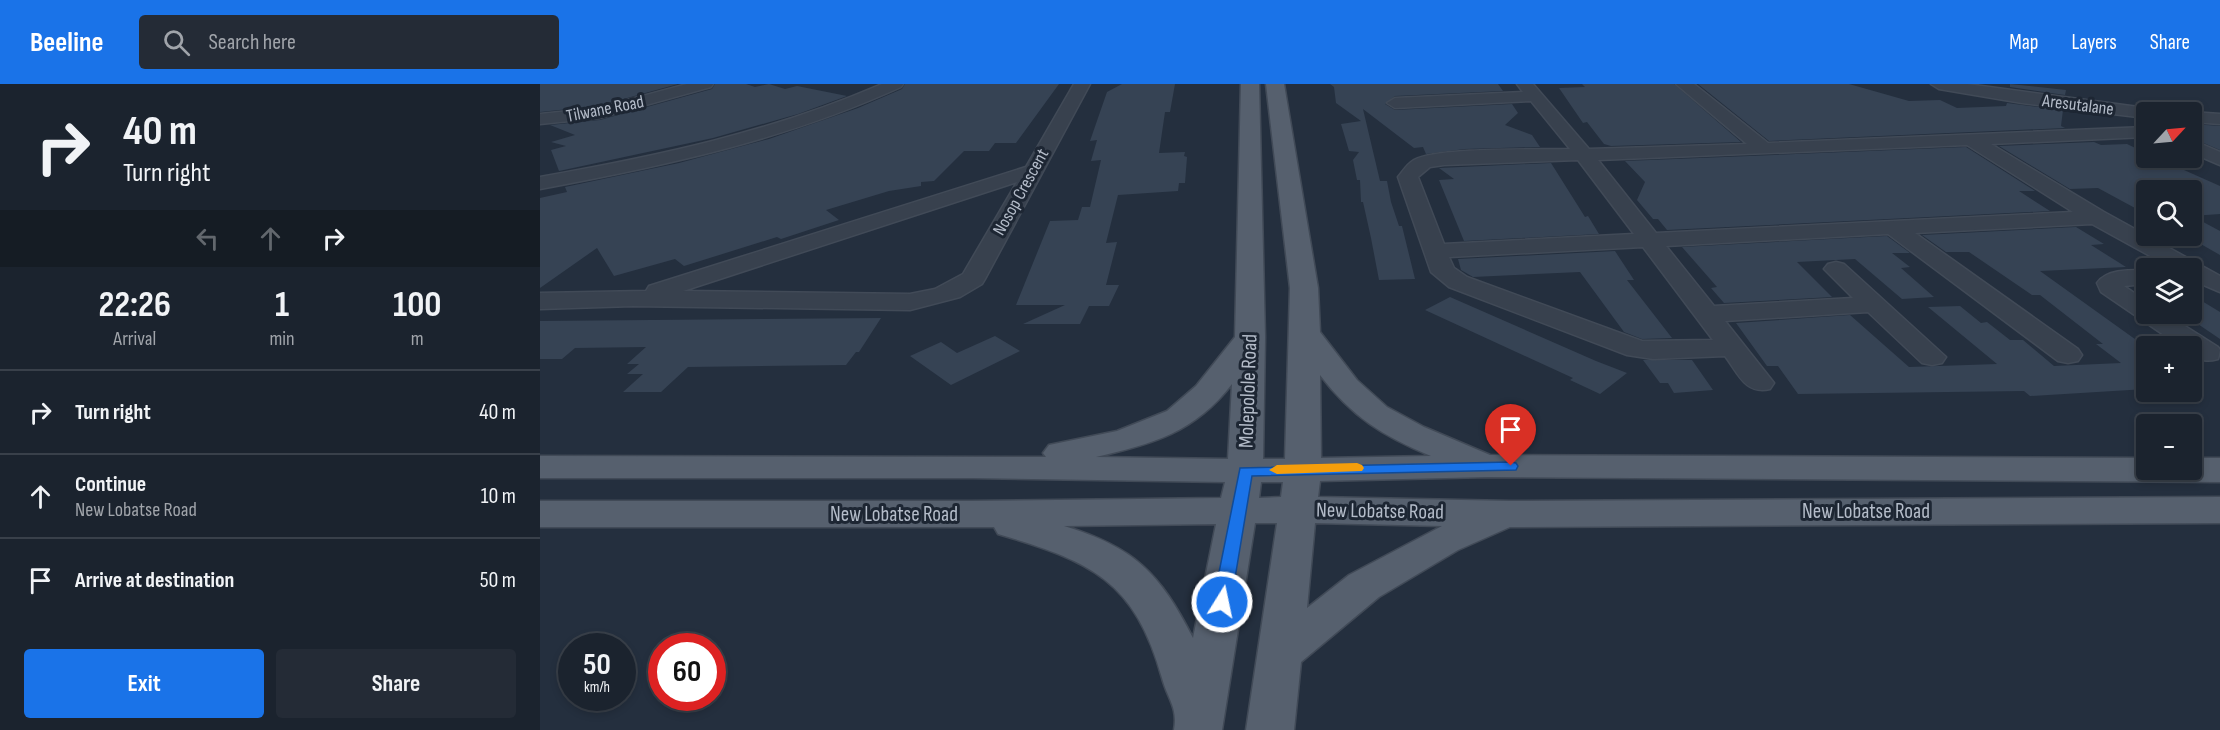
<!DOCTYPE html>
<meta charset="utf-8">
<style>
:root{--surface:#1b232e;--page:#242b36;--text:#f1f3f6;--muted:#a0a4aa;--line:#39404a;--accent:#1a73e8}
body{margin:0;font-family:"Sofia Sans Condensed",sans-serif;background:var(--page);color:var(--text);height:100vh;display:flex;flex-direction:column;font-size:22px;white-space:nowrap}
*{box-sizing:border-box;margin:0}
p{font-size:20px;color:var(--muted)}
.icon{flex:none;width:33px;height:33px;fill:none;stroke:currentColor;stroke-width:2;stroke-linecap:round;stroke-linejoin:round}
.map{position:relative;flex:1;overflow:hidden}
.details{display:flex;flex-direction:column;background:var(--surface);width:540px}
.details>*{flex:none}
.hud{background:#1b232e;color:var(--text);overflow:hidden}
.needle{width:39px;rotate:64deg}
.tools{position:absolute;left:1596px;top:18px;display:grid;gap:12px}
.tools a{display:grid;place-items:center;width:66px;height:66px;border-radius:6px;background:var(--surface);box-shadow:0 3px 9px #0003,0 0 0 2px var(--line);font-size:30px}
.speed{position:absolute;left:18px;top:549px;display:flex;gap:12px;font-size:30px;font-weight:700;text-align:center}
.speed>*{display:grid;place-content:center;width:78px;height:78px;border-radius:50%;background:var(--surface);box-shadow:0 3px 9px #0003,0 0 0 2px var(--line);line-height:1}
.speed small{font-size:15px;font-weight:400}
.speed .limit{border:9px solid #d22;background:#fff;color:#111}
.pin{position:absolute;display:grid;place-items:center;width:51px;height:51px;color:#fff;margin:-62px -26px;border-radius:50% 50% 50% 0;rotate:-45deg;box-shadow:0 0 6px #0007}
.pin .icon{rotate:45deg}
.me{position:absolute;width:66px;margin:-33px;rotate:10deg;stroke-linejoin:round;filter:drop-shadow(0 0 4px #0008)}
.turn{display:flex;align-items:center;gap:21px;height:126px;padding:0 24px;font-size:27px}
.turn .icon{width:78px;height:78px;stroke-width:2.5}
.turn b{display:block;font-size:42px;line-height:51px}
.lanes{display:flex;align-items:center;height:57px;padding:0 24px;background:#0003;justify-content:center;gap:30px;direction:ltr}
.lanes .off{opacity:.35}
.eta{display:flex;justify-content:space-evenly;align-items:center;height:102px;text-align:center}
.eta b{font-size:36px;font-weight:700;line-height:42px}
.primary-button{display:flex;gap:12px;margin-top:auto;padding:12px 24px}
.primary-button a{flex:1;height:69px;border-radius:6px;background:var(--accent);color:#fff;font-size:24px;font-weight:700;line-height:69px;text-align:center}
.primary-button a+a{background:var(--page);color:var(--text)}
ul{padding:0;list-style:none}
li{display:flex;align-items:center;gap:18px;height:84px;padding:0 24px;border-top:2px solid var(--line)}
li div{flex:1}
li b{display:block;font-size:22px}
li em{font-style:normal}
header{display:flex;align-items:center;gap:36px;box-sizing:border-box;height:84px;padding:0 30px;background:var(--accent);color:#fff}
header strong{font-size:28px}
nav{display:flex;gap:33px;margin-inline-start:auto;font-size:21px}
.search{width:420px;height:54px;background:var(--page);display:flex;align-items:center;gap:15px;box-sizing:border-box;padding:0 21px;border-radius:6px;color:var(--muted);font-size:22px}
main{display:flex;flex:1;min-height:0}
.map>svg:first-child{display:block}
.building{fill:#364354}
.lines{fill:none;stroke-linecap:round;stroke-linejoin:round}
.street-casing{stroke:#414a57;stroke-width:3}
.primary-casing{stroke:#414a57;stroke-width:3}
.street{fill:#38414e;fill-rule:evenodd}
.primary{fill:#56606e;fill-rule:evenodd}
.route{fill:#1a73e8;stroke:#114b97;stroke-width:1.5}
.slow{fill:#f59e0b}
.labels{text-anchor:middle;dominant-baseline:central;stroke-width:6;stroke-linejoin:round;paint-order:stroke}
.far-street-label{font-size:18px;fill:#b4bcc9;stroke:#1d2633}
.street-label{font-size:21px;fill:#b4bcc9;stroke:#1d2633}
</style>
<header>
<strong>Beeline</strong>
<div class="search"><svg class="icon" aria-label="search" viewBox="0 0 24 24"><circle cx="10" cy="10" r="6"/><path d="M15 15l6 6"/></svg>Search here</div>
<nav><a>Map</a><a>Layers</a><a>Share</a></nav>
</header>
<main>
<section class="details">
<div class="hud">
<div class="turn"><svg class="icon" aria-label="right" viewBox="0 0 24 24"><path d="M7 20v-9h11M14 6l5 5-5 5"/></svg><div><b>40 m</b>Turn right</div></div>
<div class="lanes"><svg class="icon off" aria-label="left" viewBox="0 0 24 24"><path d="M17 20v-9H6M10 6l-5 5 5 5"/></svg><svg class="icon off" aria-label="ahead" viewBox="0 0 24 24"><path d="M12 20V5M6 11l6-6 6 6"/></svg><svg class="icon" aria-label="right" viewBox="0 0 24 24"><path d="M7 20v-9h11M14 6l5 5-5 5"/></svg></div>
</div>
<div class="eta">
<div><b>22:26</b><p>Arrival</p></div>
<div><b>1</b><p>min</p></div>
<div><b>100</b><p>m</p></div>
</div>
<ul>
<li><svg class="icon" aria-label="right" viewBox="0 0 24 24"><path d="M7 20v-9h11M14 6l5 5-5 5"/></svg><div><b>Turn right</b></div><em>40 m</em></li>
<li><svg class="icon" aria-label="ahead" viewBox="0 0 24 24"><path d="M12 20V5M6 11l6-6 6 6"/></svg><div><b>Continue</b><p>New Lobatse Road</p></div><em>10 m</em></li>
<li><svg class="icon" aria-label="arrive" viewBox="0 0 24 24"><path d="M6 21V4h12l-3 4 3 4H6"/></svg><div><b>Arrive at destination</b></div><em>50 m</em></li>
</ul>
<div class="primary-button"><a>Exit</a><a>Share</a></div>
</section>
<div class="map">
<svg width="1680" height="646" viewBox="0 0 1680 646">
<rect width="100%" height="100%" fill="#242f3e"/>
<g class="building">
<path d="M 0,0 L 138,0 L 58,22 L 0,28 Z"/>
<path d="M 175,0 L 206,0 L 215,3 L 229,0 L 245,5 L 257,2 L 307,12 L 258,30 L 173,54 L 19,87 L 11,66 L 26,62 L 11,58 L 35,51 L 10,41 L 60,36 L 172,5 Z"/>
<path d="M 365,0 L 519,0 L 476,59 L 455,59 L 449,67 L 424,67 L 394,97 L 381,98 L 381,102 L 349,107 L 286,126 L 299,136 L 241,155 L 237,153 L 144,182 L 135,175 L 74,192 L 57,164 L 0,204 L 0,114 L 27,108 L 25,103 L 139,79 L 229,55 L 318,24 L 362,5 Z"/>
<path d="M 582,0 L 635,0 L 630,28 L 625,28 L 619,69 L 645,68 L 644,72 L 647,73 L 645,99 L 639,99 L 638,107 L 578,111 L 566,159 L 577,158 L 566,201 L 579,201 L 569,222 L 549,222 L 540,240 L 483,240 L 525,221 L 476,221 L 510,137 L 538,136 L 542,123 L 550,123 L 561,76 L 551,77 L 557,56 L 550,57 L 567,8 Z"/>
<path d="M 790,0 L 958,0 L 963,7 L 855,12 L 845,20 L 855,26 L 972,20 L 978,29 L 965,41 L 992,51 L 1000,63 L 925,65 L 886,70 L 883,63 L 874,64 L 823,25 L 840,97 L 847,97 L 851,118 L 859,142 L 862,142 L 875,195 L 839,196 L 831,154 L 823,118 L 821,118 L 820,96 L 817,96 L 813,76 L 819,68 L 809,67 L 801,40 L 821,37 L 796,19 L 794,3 Z"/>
<path d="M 1042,0 L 1134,0 L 1201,58 L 1071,62 L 1064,60 L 1047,38 L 1043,39 L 1019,4 L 1045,3 Z"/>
<path d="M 1158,0 L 1309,0 L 1369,17 L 1400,16 L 1417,24 L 1466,22 L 1467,19 L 1523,26 L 1521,42 L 1525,44 L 1229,57 Z"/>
<path d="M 1470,0 L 1526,6 L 1525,11 L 1470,3 Z"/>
<path d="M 1652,40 L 1680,42 L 1680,66 L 1652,54 Z"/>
<path d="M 1554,58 L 1561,61 L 1587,60 L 1606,69 L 1606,74 L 1617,74 L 1680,102 L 1680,130 L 1652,132 L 1652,105 L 1606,106 L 1606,130 L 1558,104 L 1530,105 L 1459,62 Z"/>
<path d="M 1426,63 L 1495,107 L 1479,107 L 1510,127 L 1127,146 L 1118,135 L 1113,135 L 1097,116 L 1105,98 L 1085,77 Z"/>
<path d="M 1011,79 L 1045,133 L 1048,132 L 1059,150 L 924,157 L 899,96 L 914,95 L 899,84 Z"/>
<path d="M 1652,132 L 1680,147 L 1680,171 L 1652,155 Z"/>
<path d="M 1536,143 L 1564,160 L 1551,161 L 1586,183 L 1500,187 L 1606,263 L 1606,305 L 1490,312 L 1484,307 L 1258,310 L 1238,282 L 1227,282 L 1196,239 L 1310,231 L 1369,283 L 1457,280 L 1388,223 L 1420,222 L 1441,239 L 1447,238 L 1470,256 L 1483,256 L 1514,282 L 1581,279 L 1556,260 L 1563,260 L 1500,211 L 1492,211 L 1429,168 L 1406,168 L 1382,151 Z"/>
<path d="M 1347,152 L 1370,169 L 1352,169 L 1370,183 L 1361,184 L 1394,213 L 1362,215 L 1315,175 L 1257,178 L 1292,213 L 1184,219 L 1171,204 L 1177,203 L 1142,163 Z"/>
<path d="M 1075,167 L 1094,196 L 1087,196 L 1132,254 L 1102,255 L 1084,248 L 1040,188 L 933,193 L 921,186 L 918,175 Z"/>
<path d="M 1652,211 L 1680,228 L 1680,255 L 1652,236 Z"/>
<path d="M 910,213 L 1056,277 L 1087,289 L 1060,310 L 1030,296 L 1033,294 L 885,226 Z"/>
<path d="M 341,234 L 319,268 L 316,268 L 306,281 L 148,283 L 121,308 L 83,308 L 103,290 L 87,290 L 99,280 L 87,280 L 106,263 L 35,264 L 22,275 L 0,275 L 0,237 Z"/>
<path d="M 455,252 L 480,267 L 411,301 L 370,272 L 401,258 L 417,269 Z"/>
<path d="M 1103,276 L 1152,276 L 1173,306 L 1134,309 L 1128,299 L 1120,299 Z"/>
</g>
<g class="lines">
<defs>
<g id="street">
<path d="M 147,0 L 173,0 L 171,3 L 59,34 L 0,40 L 0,30 L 58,24 Z"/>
<path d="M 342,0 L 363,0 L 361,3 C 245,56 124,82 0,105 L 0,93 C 117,72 232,48 342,0 Z"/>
<path d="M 534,0 L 550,0 L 445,195 L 442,200 L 420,213 L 370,226 L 93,222 L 0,225 L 0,209 L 106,207 L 109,202 L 486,83 ZM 477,98 L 423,190 L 395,205 L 370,210 L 143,207 Z"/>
<path d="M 977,0 L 993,0 L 1049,65 L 1207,60 L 1136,0 L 1154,0 L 1228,59 L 1606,43 L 1606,53 L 1451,60 L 1564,128 L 1680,192 L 1680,208 L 1652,196 L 1652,184 L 1632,184 L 1552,140 L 1375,149 L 1538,265 L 1542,271 L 1538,277 L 1528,279 L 1518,277 L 1348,150 L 1126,162 L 1174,222 L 1313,214 L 1284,185 L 1288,180 L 1296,178 L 1304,180 L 1406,273 L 1402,279 L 1392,281 L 1382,279 L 1328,228 L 1185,237 L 1234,299 L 1230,305 C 1205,311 1198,289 1185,272 L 1113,275 L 1087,271 L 909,203 L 891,188 L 858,93 C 863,87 867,80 874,76 C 899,63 996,66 1030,65 L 991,17 L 855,24 L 847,19 L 855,14 L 983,8 ZM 1427,61 L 1533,128 L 1116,149 L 1058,76 ZM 1038,76 L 1094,150 L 904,160 L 878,93 L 890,83 L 904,81 ZM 1103,163 L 1173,256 L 1102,257 L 927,193 L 914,184 L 909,173 Z"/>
<path d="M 1391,0 L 1427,0 L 1606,24 L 1614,28 L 1606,28 L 1606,34 L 1482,19 L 1399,5 Z"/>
<path d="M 1649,28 L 1652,28 L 1680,30 L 1680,40 L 1652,38 L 1652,28 Z"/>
<path d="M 1652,56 L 1680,68 L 1680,81 L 1652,69 Z"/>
<path d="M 1606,186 L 1606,200 L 1584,202 L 1606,217 L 1606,230 L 1626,230 L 1678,263 L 1680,266 L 1678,275 C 1667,278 1661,277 1652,270 L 1652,262 L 1640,262 L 1561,208 L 1557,199 C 1567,185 1590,186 1606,186 Z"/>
</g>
<path id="primary" d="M 701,0 L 719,0 L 725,253 L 723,375 L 745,375 L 750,204 L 726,0 L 744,0 L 778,204 L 780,248 L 817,296 L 847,323 L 884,343 L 950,371 L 1606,374 L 1606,386 L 1652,386 L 1652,374 L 1680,374 L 1680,398 L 948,393 L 780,397 L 778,413 L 970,417 L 1680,413 L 1680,439 L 970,443 L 918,466 L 839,513 L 761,578 L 754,646 L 706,646 L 737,439 L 715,439 L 682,646 L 634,646 C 638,623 628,616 622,594 C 595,496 550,477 458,450 L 454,443 L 0,443 L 0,417 L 431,417 L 681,414 L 685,398 L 433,394 L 0,394 L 0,372 L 506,373 L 503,369 L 509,361 L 577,347 L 627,327 L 656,302 L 695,253 ZM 780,291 C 812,333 843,352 891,372 L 781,374 ZM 692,300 L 688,375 L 556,373 C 613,360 655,348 692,300 ZM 721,398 L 743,398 L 741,413 L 719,414 ZM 775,439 L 902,442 L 809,491 L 767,524 ZM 676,440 L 653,554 C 620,489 594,463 524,442 Z"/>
</defs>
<use href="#street" class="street-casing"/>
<use href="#primary" class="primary-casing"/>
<use href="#street" class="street"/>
<use href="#primary" class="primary"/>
</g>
<path class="route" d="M 971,378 L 976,379 L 978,382 L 976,386 L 712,392 L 691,518 L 688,523 L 682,525 L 676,523 L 673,518 L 700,384 Z"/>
<path class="slow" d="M 817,379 L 822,381 L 824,384 L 822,387 L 737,390 L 729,386 L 737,381 Z"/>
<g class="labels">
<g class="far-street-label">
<text transform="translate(1538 21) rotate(7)">Aresutalane</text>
<text transform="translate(65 25) rotate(-11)">Tilwane Road</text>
<text transform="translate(481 108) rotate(-61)">Nosop Crescent</text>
</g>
<g class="street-label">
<text transform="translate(708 307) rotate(-88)">Molepolole Road</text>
<text transform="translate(840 427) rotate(1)">New Lobatse Road</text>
<text x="1326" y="427">New Lobatse Road</text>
<text x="354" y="430">New Lobatse Road</text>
</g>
</g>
</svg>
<div class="tools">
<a><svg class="needle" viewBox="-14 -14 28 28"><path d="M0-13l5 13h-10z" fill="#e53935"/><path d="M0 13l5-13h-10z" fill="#a0a4aa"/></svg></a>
<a><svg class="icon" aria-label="search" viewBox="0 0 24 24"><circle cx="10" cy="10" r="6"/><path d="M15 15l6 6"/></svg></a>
<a><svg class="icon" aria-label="layers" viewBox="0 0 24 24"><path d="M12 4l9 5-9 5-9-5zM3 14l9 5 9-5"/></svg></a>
<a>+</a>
<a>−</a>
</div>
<div class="speed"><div>50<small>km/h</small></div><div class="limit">60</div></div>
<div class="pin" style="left:971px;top:382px;background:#d93025"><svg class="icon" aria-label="arrive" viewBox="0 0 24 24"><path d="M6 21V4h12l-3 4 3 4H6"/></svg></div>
<svg class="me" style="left:682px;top:518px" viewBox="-20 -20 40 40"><circle r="17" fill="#1a73e8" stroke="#fff" stroke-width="3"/><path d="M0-11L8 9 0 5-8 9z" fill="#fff"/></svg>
</div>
</main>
